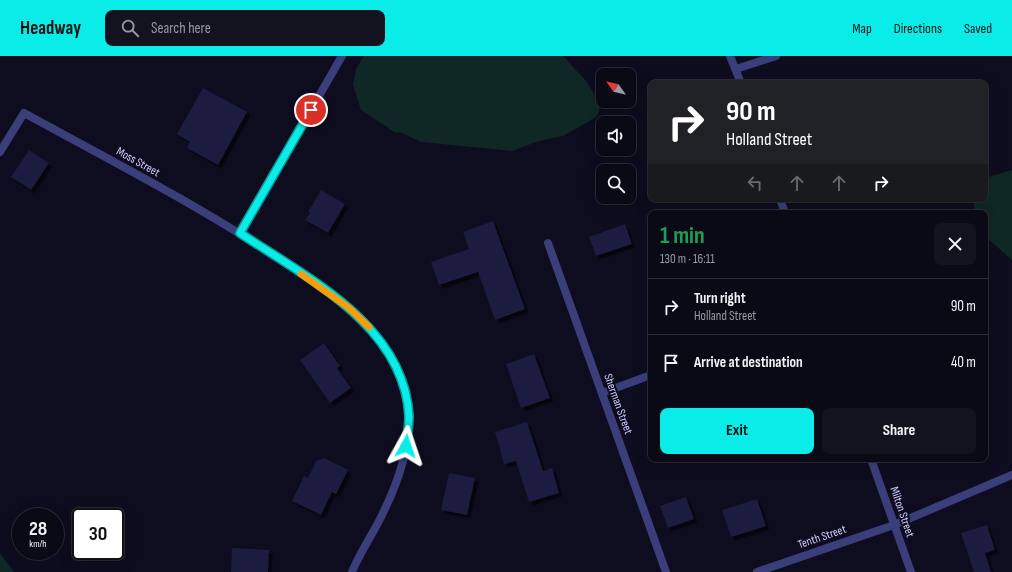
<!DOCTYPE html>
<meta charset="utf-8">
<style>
:root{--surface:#0a0a17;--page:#131320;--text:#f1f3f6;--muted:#999aa1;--line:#2a2b36;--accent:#09ece8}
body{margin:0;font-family:"Sofia Sans Condensed",sans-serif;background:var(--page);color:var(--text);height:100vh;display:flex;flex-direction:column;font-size:15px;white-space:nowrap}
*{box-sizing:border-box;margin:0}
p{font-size:13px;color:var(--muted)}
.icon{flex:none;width:22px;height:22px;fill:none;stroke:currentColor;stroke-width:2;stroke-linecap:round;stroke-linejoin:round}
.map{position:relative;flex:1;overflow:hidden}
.details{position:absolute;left:648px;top:154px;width:340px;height:252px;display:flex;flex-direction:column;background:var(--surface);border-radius:8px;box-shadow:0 4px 16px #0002,0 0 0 1px var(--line)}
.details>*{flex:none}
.banner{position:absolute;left:648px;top:24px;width:340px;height:122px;border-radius:8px;box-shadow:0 4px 16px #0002,0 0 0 1px var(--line);background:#202124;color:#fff;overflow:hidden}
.needle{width:26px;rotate:304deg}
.controls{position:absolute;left:596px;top:12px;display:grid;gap:8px}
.controls a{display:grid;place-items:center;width:40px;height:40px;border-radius:8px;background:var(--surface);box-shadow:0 4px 16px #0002,0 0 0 1px var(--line);font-size:20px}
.speed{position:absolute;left:12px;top:452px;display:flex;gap:8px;font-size:20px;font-weight:700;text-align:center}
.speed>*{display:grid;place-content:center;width:52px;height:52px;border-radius:50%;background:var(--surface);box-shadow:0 4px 16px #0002,0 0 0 1px var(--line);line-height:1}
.speed small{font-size:10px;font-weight:400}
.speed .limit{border:2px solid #111;border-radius:6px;background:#fff;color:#111}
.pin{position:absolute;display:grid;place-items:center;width:34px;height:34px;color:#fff;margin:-17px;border:2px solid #fff;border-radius:50%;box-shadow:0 1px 4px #0007}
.me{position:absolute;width:44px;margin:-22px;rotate:5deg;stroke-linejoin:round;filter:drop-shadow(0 0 3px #0008)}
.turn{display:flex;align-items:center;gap:14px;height:84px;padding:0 12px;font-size:18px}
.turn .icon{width:52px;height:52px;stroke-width:2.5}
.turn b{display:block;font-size:28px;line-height:34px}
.lanes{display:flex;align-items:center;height:38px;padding:0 12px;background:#0003;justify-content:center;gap:20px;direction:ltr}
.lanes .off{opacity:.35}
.round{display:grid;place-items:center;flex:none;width:42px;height:42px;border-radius:8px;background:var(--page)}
.head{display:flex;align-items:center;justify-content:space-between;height:68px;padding:0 12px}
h1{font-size:24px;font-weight:700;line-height:30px;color:#1e9e55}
.button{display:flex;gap:8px;margin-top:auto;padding:8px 12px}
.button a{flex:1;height:46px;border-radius:8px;background:var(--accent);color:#111;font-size:16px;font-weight:700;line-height:46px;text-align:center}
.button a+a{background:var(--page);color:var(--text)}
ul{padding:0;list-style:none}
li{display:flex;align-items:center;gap:12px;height:56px;padding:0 12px;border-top:1px solid var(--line)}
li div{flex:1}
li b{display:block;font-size:15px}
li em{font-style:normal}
header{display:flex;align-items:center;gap:24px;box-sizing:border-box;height:56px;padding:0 20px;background:var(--accent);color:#111}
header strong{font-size:19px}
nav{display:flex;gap:22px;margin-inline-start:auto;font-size:14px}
.search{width:280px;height:36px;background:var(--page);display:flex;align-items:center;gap:10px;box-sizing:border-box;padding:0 14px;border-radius:8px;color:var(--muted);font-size:15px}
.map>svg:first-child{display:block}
.green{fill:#102825}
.building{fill:#1d1a3f;filter:url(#shadow)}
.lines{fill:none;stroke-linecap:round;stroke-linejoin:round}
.street{stroke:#3a3f7c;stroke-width:8}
.route-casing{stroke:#069997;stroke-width:10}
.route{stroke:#09ece8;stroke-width:7}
.slow{stroke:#f59e0b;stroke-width:7}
.labels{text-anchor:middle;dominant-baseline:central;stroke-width:4;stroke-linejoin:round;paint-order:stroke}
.street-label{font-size:12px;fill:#cdcdfd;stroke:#0e0d1f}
</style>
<header>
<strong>Headway</strong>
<div class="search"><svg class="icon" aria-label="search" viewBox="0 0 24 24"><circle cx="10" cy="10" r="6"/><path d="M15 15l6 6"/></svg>Search here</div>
<nav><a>Map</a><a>Directions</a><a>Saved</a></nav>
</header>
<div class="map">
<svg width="1012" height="516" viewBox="0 0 1012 516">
<defs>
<filter id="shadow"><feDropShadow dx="3.5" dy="3.5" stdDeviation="0" flood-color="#0009"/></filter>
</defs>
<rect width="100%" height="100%" fill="#0e0d1f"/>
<g class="green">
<path d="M 364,0 L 563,0 L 587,26 L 600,48 L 599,56 L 595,62 L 563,80 L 539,85 L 512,95 L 421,86 L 400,76 L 396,77 L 361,54 L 353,29 L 356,13 Z"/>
<path d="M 1012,114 L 1012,204 L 985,180 L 985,157 L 975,157 L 973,143 L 985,143 L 985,122 Z"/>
<path d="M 0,497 L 1,499 L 14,516 L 0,516 Z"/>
</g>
<g class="building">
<path d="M 203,32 L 247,56 L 218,109 L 187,92 L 190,86 L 177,78 Z"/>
<path d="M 29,94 L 49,107 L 31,134 L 11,121 Z"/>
<path d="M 321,134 L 345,148 L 328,177 L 305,164 L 310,157 L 308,156 Z"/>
<path d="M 493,165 L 525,253 L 495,264 L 478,216 L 439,229 L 431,206 L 469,193 L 463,176 Z"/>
<path d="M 625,168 L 632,188 L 596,200 L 589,181 Z"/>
<path d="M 324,287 L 340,310 L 337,312 L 351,332 L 330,347 L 300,304 Z"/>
<path d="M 534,298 L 550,342 L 521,352 L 506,308 Z"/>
<path d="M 527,366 L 543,415 L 552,412 L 559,437 L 529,446 L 516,405 L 504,408 L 495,376 Z"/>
<path d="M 324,402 L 348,414 L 336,438 L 332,436 L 321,459 L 292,445 L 304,420 L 308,422 L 316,405 Z"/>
<path d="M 449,417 L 475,422 L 467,459 L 441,454 Z"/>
<path d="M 686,441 L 694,463 L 668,472 L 660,450 Z"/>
<path d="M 757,443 L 766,470 L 731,481 L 722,454 Z"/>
<path d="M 987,469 L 995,494 L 985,497 L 991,516 L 974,516 L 961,477 Z"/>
<path d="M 232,492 L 269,494 L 268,516 L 231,516 Z"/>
</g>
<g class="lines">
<g class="street">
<path d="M 730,0 L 741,27"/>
<path d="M 736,13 L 776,0"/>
<path d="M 0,96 L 24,57 C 112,105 202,151 285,207 C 315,227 347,246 371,273 C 393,297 409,329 409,362 C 409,396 397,429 382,459 C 373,478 360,496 352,516"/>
<path d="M 780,143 L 785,157"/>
<path d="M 240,177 L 342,0"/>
<path d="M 548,187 L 666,516"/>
<path d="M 602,337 L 651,319"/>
<path d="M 871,403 L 911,516"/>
<path d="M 757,516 L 894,469 L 1012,419"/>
</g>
</g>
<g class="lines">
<defs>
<path id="route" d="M 311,54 L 240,177 C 307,222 404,269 409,360 C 409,370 407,380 406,390"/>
</defs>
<use href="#route" class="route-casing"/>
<use href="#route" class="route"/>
<path class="slow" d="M 301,218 L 349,252 L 369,271"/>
</g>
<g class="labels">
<g class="street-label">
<text transform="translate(138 106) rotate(29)">Moss Street</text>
<text transform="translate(618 348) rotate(70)">Sherman Street</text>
<text transform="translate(902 456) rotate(71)">Milton Street</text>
<text transform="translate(822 481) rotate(-19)">Tenth Street</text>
</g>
</g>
</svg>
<div class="controls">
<a><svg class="needle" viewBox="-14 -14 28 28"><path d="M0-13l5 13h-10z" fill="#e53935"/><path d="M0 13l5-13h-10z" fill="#999aa1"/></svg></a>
<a><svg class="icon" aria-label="sound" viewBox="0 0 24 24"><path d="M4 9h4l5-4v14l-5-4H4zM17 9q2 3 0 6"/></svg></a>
<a><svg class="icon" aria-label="search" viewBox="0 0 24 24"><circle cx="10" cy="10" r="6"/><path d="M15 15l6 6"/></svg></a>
</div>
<div class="speed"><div>28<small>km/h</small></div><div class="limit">30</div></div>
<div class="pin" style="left:311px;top:54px;background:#d93025"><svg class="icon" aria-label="arrive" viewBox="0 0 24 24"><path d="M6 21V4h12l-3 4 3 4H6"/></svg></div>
<svg class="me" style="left:406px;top:390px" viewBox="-20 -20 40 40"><path d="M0-17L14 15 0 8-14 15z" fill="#09ece8" stroke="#fff" stroke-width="4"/></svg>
<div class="banner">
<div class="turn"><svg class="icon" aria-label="right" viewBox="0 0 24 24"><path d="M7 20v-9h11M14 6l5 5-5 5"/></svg><div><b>90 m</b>Holland Street</div></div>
<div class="lanes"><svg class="icon off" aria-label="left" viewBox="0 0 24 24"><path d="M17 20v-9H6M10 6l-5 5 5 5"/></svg><svg class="icon off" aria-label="ahead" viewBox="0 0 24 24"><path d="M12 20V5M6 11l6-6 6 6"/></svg><svg class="icon off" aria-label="ahead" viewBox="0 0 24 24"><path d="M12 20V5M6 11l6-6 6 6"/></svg><svg class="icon" aria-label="right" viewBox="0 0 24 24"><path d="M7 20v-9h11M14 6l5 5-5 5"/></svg></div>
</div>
<section class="details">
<div class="head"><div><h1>1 min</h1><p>130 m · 16:11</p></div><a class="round"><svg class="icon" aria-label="close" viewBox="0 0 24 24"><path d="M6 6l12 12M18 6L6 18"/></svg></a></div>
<ul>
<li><svg class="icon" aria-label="right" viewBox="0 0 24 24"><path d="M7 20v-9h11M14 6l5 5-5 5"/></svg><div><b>Turn right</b><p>Holland Street</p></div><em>90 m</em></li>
<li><svg class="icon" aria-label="arrive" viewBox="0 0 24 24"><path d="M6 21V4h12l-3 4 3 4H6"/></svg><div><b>Arrive at destination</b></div><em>40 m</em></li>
</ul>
<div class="button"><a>Exit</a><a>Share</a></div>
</section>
</div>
